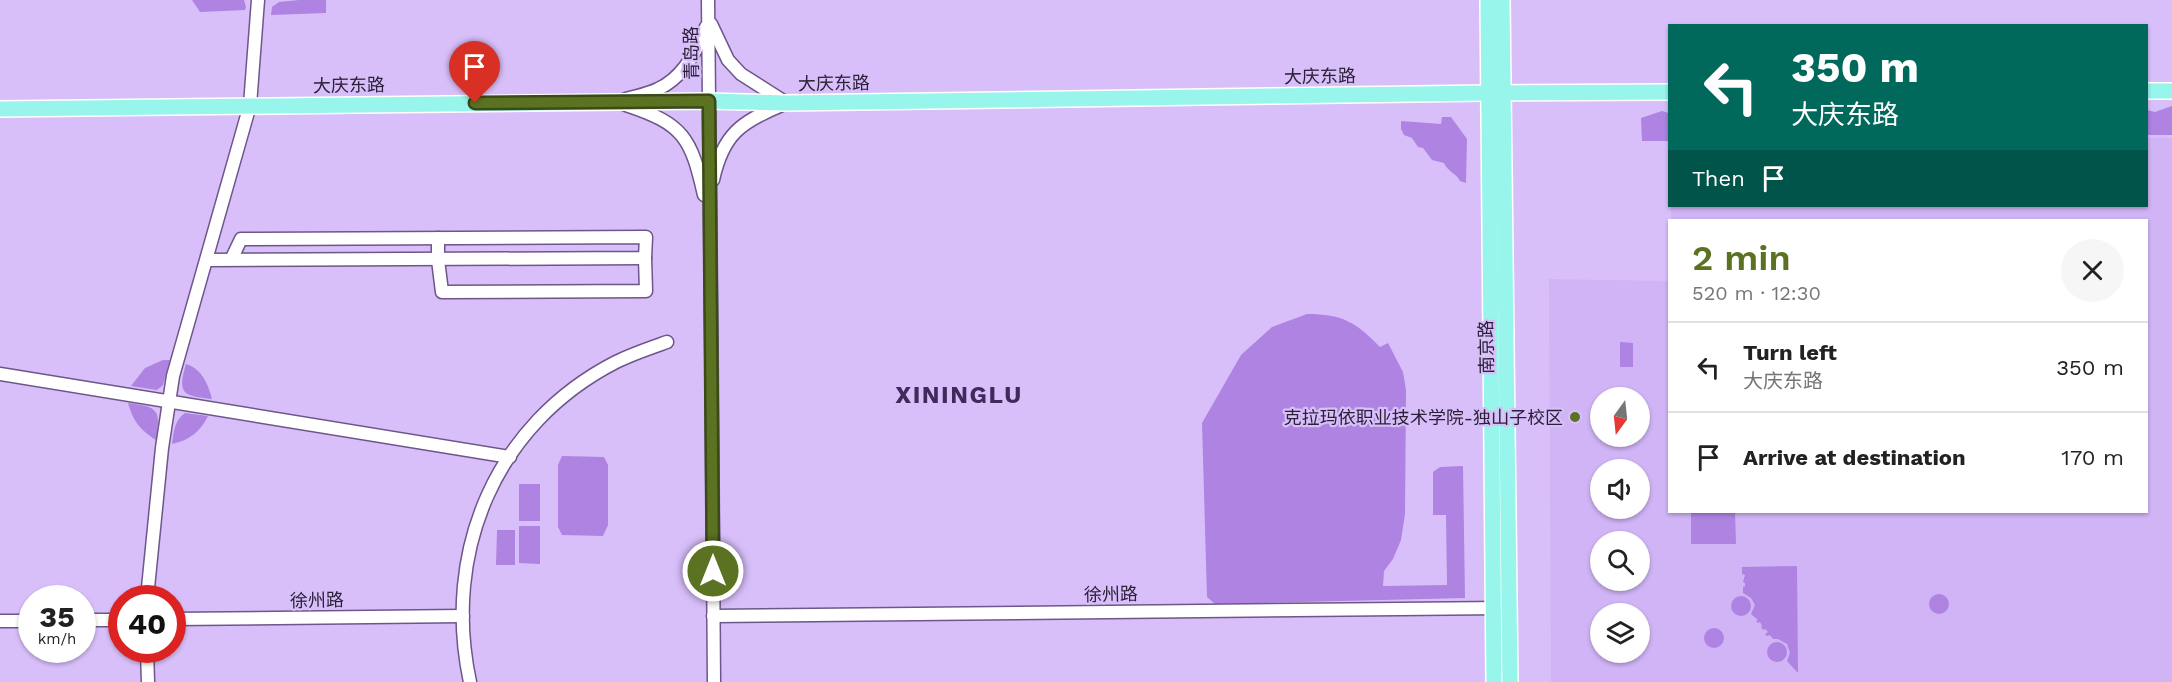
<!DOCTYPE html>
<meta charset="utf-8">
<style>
:root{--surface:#fff;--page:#f6f6f6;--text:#222;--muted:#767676;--line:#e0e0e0;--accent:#5b7223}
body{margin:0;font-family:"Work Sans","Noto Sans SC",sans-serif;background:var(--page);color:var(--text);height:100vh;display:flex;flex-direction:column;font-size:22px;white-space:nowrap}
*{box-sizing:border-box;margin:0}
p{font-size:20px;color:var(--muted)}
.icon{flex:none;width:33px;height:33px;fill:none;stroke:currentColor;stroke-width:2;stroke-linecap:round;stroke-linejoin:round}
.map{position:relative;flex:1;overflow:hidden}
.side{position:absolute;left:1668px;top:219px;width:480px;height:294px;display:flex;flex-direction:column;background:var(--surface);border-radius:0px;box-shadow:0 2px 4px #0004}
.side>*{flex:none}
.top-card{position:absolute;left:1668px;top:24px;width:480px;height:183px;border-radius:0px;box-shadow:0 2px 4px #0004;background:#00695c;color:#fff;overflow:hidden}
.needle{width:39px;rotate:195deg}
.fabs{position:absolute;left:1590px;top:387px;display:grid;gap:12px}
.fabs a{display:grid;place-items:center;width:60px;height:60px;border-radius:50%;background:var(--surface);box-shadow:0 2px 4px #0004;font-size:30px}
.speed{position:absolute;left:18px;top:585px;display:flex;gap:12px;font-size:30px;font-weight:700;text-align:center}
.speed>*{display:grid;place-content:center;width:78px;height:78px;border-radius:50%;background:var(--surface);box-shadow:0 2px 4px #0004;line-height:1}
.speed small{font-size:15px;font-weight:400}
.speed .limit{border:9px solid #d22;background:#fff;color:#111}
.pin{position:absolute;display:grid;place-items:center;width:51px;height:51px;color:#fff;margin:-62px -26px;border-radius:50% 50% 50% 0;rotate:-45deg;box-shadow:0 0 6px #0007}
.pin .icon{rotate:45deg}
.me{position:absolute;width:66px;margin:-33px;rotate:0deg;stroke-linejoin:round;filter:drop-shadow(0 0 4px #0008)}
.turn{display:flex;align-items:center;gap:21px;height:126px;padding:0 24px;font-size:27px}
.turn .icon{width:78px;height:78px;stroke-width:2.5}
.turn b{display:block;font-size:42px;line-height:51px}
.then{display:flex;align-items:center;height:57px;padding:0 24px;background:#0003;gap:12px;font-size:22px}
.round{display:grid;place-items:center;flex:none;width:63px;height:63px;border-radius:32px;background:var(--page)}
.overview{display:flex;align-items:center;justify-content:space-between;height:102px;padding:0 24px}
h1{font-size:36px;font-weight:600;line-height:45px;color:var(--accent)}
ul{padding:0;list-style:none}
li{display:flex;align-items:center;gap:18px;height:90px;padding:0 24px;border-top:2px solid var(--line)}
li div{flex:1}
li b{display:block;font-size:22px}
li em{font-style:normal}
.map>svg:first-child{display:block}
.built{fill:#d0b4f5;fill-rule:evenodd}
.green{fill:#ae83e2}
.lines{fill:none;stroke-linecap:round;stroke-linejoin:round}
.minor-casing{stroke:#6d5689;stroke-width:15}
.major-casing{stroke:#fff;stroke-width:18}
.minor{stroke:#fff;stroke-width:12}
.major{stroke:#97f5eb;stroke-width:15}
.route-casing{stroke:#3b4a17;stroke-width:15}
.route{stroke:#5b7223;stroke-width:10}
.poi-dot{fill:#5b7223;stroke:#d8bffa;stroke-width:2}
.labels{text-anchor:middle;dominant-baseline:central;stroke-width:4.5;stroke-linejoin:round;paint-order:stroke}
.street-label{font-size:18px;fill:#2a2037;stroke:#d8bffa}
.poi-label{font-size:18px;fill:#2a2037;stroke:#d8bffa;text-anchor:end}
.district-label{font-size:24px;font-weight:bold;letter-spacing:1.5px;fill:#412a5a;stroke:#d8bffa}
</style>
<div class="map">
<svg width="2172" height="682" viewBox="0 0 2172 682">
<rect width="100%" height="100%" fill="#d8bffa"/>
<path class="built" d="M 2147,138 L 2172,138 L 2172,682 L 1551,682 L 1549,279 L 1669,281 L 1670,512 L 2146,512 L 2146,220 L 1671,220 L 1671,206 L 2146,206 ZM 1600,398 L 1640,398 L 1640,436 L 1600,436 ZM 1600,470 L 1640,470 L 1640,508 L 1600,508 ZM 1600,542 L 1640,542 L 1640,580 L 1600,580 ZM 1600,614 L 1640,614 L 1640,652 L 1600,652 Z"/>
<g class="green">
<path d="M 192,0 L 244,0 L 246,7 L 245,10 L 200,12 Z"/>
<path d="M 299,0 L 326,0 L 326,13 L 271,15 L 272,7 L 279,2 Z"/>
<path d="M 2172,106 L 2172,135 L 2147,135 L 2147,110 L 2155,112 Z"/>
<path d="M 1662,111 L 1669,113 L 1669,141 L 1642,141 L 1641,118 Z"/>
<path d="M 1442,117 L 1451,117 L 1467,139 L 1466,183 L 1460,181 C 1456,173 1448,172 1444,163 L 1432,160 L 1423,148 L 1418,147 L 1412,138 L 1404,135 L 1401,129 L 1401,121 L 1441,124 Z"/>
<path d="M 1307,314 C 1342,314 1356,322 1380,347 L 1388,343 L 1403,372 L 1406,390 L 1405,514 L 1401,540 L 1393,559 L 1384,571 L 1383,586 L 1447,585 L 1446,515 L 1433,515 L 1433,472 L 1440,467 L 1463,466 L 1465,598 L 1215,604 L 1207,597 L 1202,423 L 1241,355 L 1272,327 Z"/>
<path d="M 1620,342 L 1633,343 L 1633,367 L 1620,367 Z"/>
<path d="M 163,360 L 170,360 L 163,385 L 157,390 L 131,386 L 145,368 Z"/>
<path d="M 186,364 C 202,369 208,384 212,399 C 183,396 177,394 186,364 Z"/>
<path d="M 128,403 C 158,407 161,409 156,440 C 140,430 133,421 128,403 Z"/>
<path d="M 185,413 L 208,416 C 200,432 190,440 172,444 C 174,431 174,421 185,413 Z"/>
<path d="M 562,456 L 604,457 L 608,465 L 608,525 L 603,536 L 562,535 L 558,527 L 558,465 Z"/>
<rect x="519" y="484" width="21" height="37"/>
<path d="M 1691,512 L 1735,512 L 1736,544 L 1691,544 Z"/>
<path d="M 519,526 L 540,526 L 540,564 L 519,563 Z"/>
<path d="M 497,530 L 515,530 L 515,565 L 496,565 Z"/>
<path d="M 1797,566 L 1798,673 L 1787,661 L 1790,653 L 1787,644 L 1778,639 L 1773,639 L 1770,635 L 1767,636 L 1765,634 L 1768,632 L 1765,629 L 1763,630 L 1761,627 L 1762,626 L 1760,622 L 1758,623 L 1756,621 L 1758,620 L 1751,614 L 1755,605 L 1751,598 L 1743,593 L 1743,587 L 1745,586 L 1745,583 L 1743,582 L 1745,575 L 1742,574 L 1742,567 Z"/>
<circle cx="1939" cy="604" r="10"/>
<circle cx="1741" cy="606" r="10"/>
<circle cx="1714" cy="638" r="10"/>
<circle cx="1777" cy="652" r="10"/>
</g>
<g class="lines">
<defs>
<g id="minor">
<path d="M 708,0 C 711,227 712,455 714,682"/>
<path d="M 711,24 L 728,60 L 741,74 L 785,102"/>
<path d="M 626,99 C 636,96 648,94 658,89 C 683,78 697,51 706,27"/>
<path d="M 626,105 C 684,124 691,138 704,195"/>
<path d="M 713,180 C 723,134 741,122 782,105"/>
<path d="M 438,238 L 438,260 L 442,292 L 646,291 L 645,258"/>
<path d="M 207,260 L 645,258 L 646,237 L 241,239 L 231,260"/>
<path d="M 0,374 L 510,457"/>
<path d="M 147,598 L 162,448 L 173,376 L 250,105 L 258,0"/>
<path d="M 713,616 L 1502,608"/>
<path d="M 172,619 L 463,616"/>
<path d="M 82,620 L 122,620"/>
<path d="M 0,621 L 32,621"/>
<path d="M 147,650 L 148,682"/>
<path d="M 470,682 C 442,552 495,424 616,362 C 632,354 650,348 667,342"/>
</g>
<g id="major">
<path d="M 1488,0 L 1494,682"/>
<path d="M 1502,0 L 1510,682"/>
<path d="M 2146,91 L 2172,91"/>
<path d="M 0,109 L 709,101 L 786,103 L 1488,93 L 1670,92"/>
</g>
</defs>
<use href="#minor" class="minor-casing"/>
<use href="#major" class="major-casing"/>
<use href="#minor" class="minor"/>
<use href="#major" class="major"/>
</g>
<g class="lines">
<defs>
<path id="route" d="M 475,103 L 709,101 L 713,571"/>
</defs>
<use href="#route" class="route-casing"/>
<use href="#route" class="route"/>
</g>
<circle class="poi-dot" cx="1575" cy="417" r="6"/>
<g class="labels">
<g class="street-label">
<text transform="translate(691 53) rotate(-91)">青岛路</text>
<text transform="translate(1320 76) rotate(-1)">大庆东路</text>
<text transform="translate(834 83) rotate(-1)">大庆东路</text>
<text transform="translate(349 85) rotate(-1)">大庆东路</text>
<text transform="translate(1486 347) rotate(-91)">南京路</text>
<text transform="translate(1111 594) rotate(-1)">徐州路</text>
<text transform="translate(317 600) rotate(-1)">徐州路</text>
</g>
<g class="poi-label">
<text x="1563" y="417">克拉玛依职业技术学院-独山子校区</text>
</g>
<g class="district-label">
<text x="959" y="395">XININGLU</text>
</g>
</g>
</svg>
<div class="fabs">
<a><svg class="needle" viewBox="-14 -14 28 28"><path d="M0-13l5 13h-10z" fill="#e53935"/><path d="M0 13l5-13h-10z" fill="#767676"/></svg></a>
<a><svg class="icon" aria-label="sound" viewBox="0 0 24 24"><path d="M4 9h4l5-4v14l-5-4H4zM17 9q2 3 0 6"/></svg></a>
<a><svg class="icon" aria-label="search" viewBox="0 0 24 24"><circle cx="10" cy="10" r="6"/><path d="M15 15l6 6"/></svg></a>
<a><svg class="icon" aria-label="layers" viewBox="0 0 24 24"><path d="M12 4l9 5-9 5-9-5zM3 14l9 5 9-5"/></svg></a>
</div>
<div class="speed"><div>35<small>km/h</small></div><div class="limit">40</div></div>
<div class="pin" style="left:475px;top:103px;background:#d93025"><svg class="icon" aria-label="arrive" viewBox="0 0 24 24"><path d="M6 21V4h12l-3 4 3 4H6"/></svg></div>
<svg class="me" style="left:713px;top:571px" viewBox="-20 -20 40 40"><circle r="17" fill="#5b7223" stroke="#fff" stroke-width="3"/><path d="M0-11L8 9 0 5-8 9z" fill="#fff"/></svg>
<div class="top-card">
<div class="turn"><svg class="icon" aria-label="left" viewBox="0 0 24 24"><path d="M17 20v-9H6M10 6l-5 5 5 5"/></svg><div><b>350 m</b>大庆东路</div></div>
<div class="then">Then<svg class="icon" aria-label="arrive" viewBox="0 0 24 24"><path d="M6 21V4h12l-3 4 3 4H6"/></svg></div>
</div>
<section class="side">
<div class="overview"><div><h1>2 min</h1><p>520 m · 12:30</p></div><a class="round"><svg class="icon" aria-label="close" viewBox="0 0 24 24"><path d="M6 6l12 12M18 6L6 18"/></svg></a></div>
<ul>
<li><svg class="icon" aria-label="left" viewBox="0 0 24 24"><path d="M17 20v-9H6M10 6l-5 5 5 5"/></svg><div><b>Turn left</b><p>大庆东路</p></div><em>350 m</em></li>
<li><svg class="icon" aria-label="arrive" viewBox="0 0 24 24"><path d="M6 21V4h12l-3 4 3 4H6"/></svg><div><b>Arrive at destination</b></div><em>170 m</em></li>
</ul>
</section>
</div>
